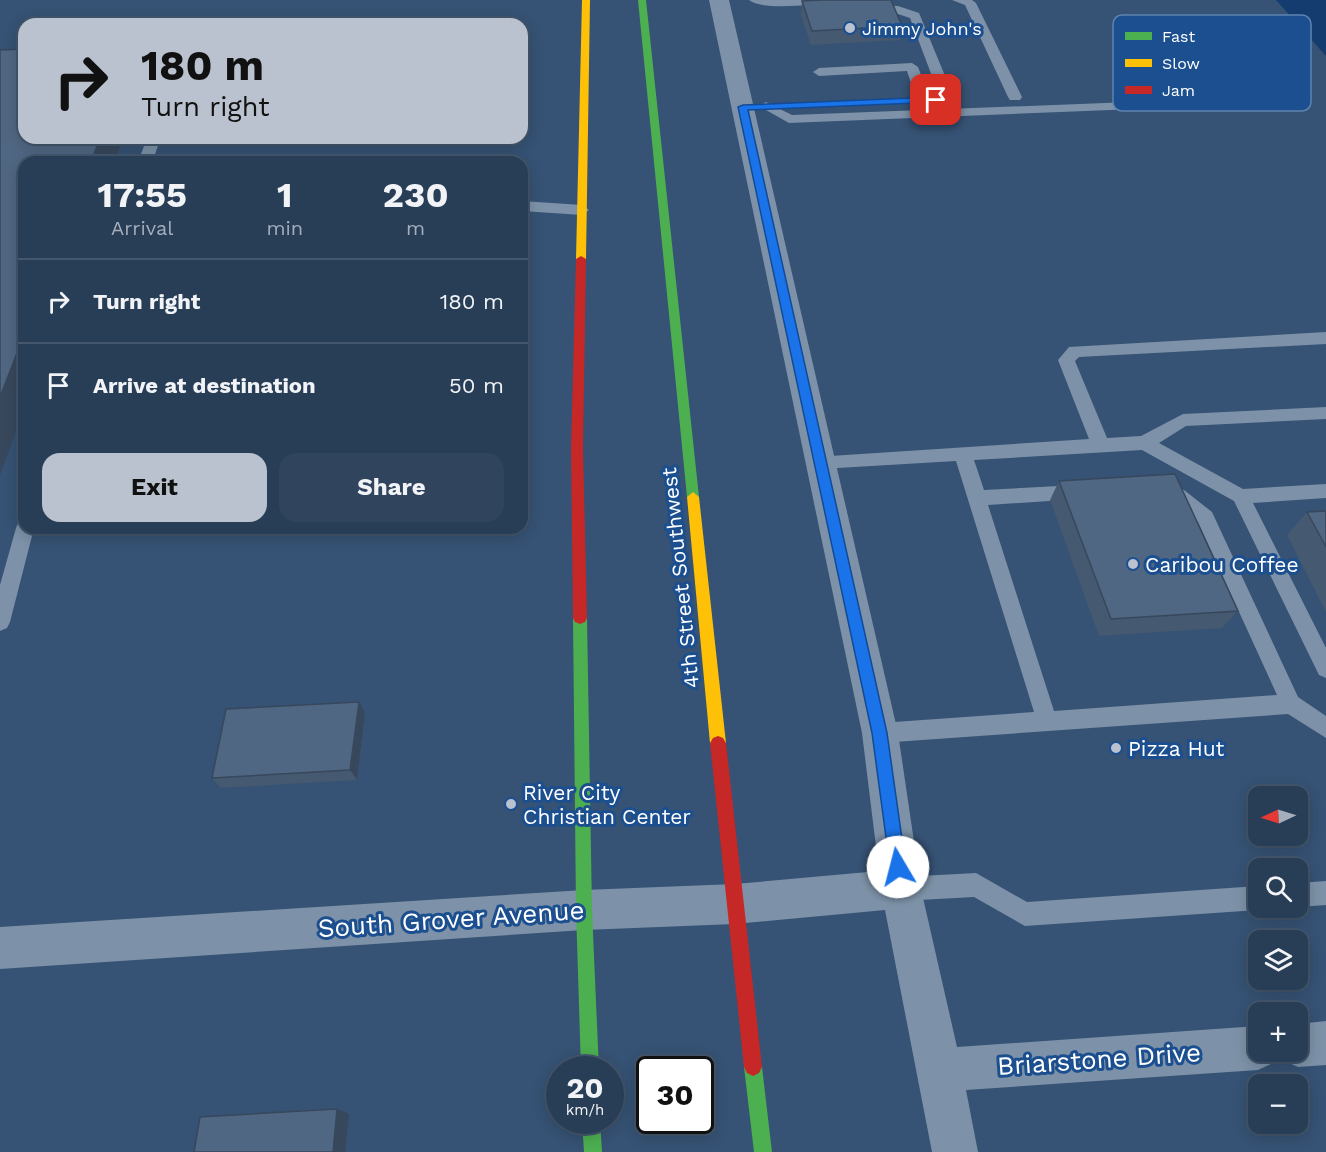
<!DOCTYPE html>
<meta charset="utf-8">
<style>
:root{--surface:#283e57;--page:#30455d;--text:#f1f3f6;--muted:#a5aeba;--line:#44576d;--accent:#b9c2ce}
body{margin:0;font-family:"Work Sans",sans-serif;background:var(--page);color:var(--text);height:100vh;display:flex;flex-direction:column;font-size:22px;white-space:nowrap}
*{box-sizing:border-box;margin:0}
p{font-size:20px;color:var(--muted)}
.icon{flex:none;width:33px;height:33px;fill:none;stroke:currentColor;stroke-width:2;stroke-linecap:round;stroke-linejoin:round}
.map{position:relative;flex:1;overflow:hidden}
.details{position:absolute;left:18px;top:156px;width:510px;height:378px;display:flex;flex-direction:column;background:var(--surface);border-radius:18px;box-shadow:0 3px 15px #0003,0 0 0 2px var(--line)}
.details>*{flex:none}
.guide{position:absolute;left:18px;top:18px;width:510px;height:126px;border-radius:18px;box-shadow:0 3px 15px #0003,0 0 0 2px var(--line);background:#b9c2ce;color:#111;overflow:hidden}
.needle{width:39px;rotate:266deg}
.buttons{position:absolute;left:1248px;top:786px;display:grid;gap:12px}
.buttons a{display:grid;place-items:center;width:60px;height:60px;border-radius:12px;background:var(--surface);box-shadow:0 3px 15px #0003,0 0 0 2px var(--line);font-size:30px}
.speed{position:absolute;left:546px;top:1056px;display:flex;gap:12px;font-size:30px;font-weight:700;text-align:center}
.speed>*{display:grid;place-content:center;width:78px;height:78px;border-radius:50%;background:var(--surface);box-shadow:0 3px 15px #0003,0 0 0 2px var(--line);line-height:1}
.speed small{font-size:15px;font-weight:400}
.speed .limit{border:3px solid #111;border-radius:9px;background:#fff;color:#111}
.pin{position:absolute;display:grid;place-items:center;width:51px;height:51px;color:#fff;margin:-26px;border-radius:12px;box-shadow:0 3px 9px #0006}
.me{position:absolute;width:66px;margin:-33px;rotate:352deg;stroke-linejoin:round;filter:drop-shadow(0 0 4px #0008)}
.turn{display:flex;align-items:center;gap:21px;height:126px;padding:0 24px;font-size:27px}
.turn .icon{width:78px;height:78px;stroke-width:2.5}
.turn b{display:block;font-size:42px;line-height:51px}
.eta{display:flex;justify-content:space-evenly;align-items:center;height:102px;text-align:center}
.eta b{font-size:36px;font-weight:700;line-height:42px}
.primary-button{display:flex;gap:12px;margin-top:auto;padding:12px 24px}
.primary-button a{flex:1;height:69px;border-radius:18px;background:var(--accent);color:#111;font-size:24px;font-weight:700;line-height:69px;text-align:center}
.primary-button a+a{background:var(--page);color:var(--text)}
ul{padding:0;list-style:none}
li{display:flex;align-items:center;gap:18px;height:84px;padding:0 24px;border-top:2px solid var(--line)}
li div{flex:1}
li b{display:block;font-size:22px}
li em{font-style:normal}
.map>svg:first-child{display:block}
.water{fill:#153c6e}
.lines{fill:none;stroke-linecap:round;stroke-linejoin:round}
.lane{fill:#7d92a8;fill-rule:evenodd}
.street{fill:#7d92a8;fill-rule:evenodd}
.fast{fill:#4caf50;fill-rule:evenodd}
.slow{fill:#ffc107;fill-rule:evenodd}
.jam{fill:#c62828;fill-rule:evenodd}
.wall{fill:#455971}
.shaded-wall{fill:#38485c}
.building{fill:#506783;stroke:#38485c;stroke-width:1.5}
.route{fill:#1a73e8;stroke:#114b97;stroke-width:1.5}
.poi-dot{fill:#b9c2ce;stroke:#1b4f8f;stroke-width:2}
.labels{text-anchor:middle;dominant-baseline:central;stroke-width:6;stroke-linejoin:round;paint-order:stroke}
.far-poi-label{font-size:18px;fill:#fff;stroke:#1b4f8f;text-anchor:start}
.poi-label{font-size:21px;fill:#fff;stroke:#1b4f8f;text-anchor:start}
.street-label{font-size:21px;fill:#fff;stroke:#1b4f8f}
.near-street-label{font-size:26px;fill:#fff;stroke:#1b4f8f}
.key{fill:#1b4f8f;stroke:#5f84b1;stroke-width:1.5}
.key-label{font-size:16px;fill:#fff}
</style>
<div class="map">
<svg width="1326" height="1152" viewBox="0 0 1326 1152">
<rect width="100%" height="100%" fill="#365274"/>
<path class="water" d="M 1276,0 L 1326,0 L 1326,56 Z"/>
<g class="lines">
<g class="lane">
<path d="M 749,0 L 836,0 L 830,4 C 812,4 762,11 749,0 Z"/>
<path d="M 952,0 L 972,0 L 976,3 L 1022,97 L 1020,100 L 1010,100 L 1008,97 L 965,5 Z"/>
<path d="M 868,5 L 898,6 L 919,13 L 955,100 L 953,103 L 943,103 L 941,100 L 910,18 L 892,12 L 864,12 L 862,9 Z"/>
<path d="M 912,63 L 918,67 L 931,101 L 929,104 L 924,105 L 917,101 L 907,71 L 819,76 L 813,72 L 819,68 Z"/>
<path d="M 1156,101 L 1163,105 L 1161,108 L 789,123 L 759,106 L 766,102 L 792,115 Z"/>
<path d="M 147,138 L 161,138 L 152,162 L 138,162 Z"/>
<path d="M 522,201 L 582,205 L 589,210 L 582,215 L 522,211 Z"/>
<path d="M 1326,332 L 1326,344 L 1079,357 L 1075,361 L 1107,438 L 1141,436 L 1183,414 L 1326,407 L 1326,419 L 1186,426 L 1159,443 L 1243,489 L 1326,484 L 1326,498 L 1253,503 L 1326,648 L 1326,678 L 1319,675 L 1234,501 L 1142,450 L 974,460 L 984,490 L 1078,485 L 1085,487 L 1087,492 L 1085,497 L 1078,499 L 988,505 L 1054,711 L 1277,695 L 1198,522 L 1172,501 L 1160,498 L 1158,493 L 1160,488 L 1167,486 L 1184,490 L 1212,512 L 1298,697 L 1326,716 L 1326,738 L 1288,714 L 880,743 L 872,740 L 869,733 L 872,726 L 880,723 L 1034,712 L 956,461 L 821,469 L 815,467 L 812,462 L 815,457 L 1089,439 L 1058,360 L 1069,347 Z"/>
<path d="M 24,521 L 24,528 L 34,528 L 10,622 L 7,628 L 0,631 L 0,585 L 16,528 L 18,523 Z"/>
<path d="M 976,873 L 1027,902 L 1258,886 L 1258,908 L 1264,908 L 1258,910 L 1025,926 L 974,897 L 901,901 L 893,897 L 889,889 L 893,881 L 901,877 Z"/>
<path d="M 1326,881 L 1326,905 L 1298,907 L 1298,883 Z"/>
</g>
<g class="street">
<path d="M 709,0 L 729,0 L 898,733 L 921,889 L 957,1047 L 1258,1026 L 1258,1052 L 1278,1052 L 1273,1063 L 1258,1070 L 966,1090 L 978,1152 L 932,1152 L 885,910 L 735,924 L 584,930 L 0,969 L 0,927 L 584,890 L 735,884 L 879,871 L 862,733 Z"/>
<path d="M 1326,1021 L 1326,1065 L 1298,1067 L 1283,1060 L 1279,1052 L 1298,1052 L 1298,1024 Z"/>
</g>
<g class="fast">
<path d="M 638,0 L 646,0 L 699,497 L 693,502 L 687,497 Z"/>
<path d="M 580,612 L 585,614 L 587,618 L 592,910 L 599,1070 L 581,1070 L 576,910 L 573,618 L 575,614 Z"/>
<path d="M 753,1058 L 759,1061 L 762,1067 L 772,1152 L 754,1152 L 744,1067 L 747,1061 Z"/>
<path d="M 582,1120 L 600,1120 L 602,1152 L 584,1152 Z"/>
</g>
<g class="slow">
<path d="M 582,0 L 590,0 L 586,259 L 581,262 L 576,259 Z"/>
<path d="M 693,492 L 699,497 L 726,743 L 723,748 L 718,750 L 713,748 L 710,743 L 687,497 Z"/>
</g>
<g class="jam">
<path d="M 581,256 L 586,259 L 583,448 L 587,618 L 585,622 L 580,624 L 575,622 L 573,618 L 571,448 L 576,259 Z"/>
<path d="M 718,736 L 723,738 L 726,743 L 762,1067 L 759,1073 L 753,1076 L 747,1073 L 744,1067 L 710,743 L 713,738 Z"/>
</g>
</g>
<g class="wall">
<path d="M 802,1 L 902,26 L 900,40 L 811,45 L 801,15 Z"/>
<path d="M 1059,481 L 1238,611 L 1222,628 L 1099,636 L 1050,500 Z"/>
<path d="M 1326,511 L 1326,612 L 1287,535 L 1307,512 Z"/>
<path d="M 365,713 L 357,780 L 221,788 L 212,778 Z"/>
</g>
<g class="shaded-wall">
<path d="M 100,138 L 123,138 L 114,162 L 91,162 Z"/>
<path d="M 24,335 L 24,409 L 0,475 L 0,397 Z"/>
<path d="M 359,702 L 365,713 L 357,780 L 350,770 Z"/>
<path d="M 337,1109 L 349,1114 L 345,1152 L 333,1152 Z"/>
</g>
<g class="building">
<path d="M 821,0 L 891,0 L 902,26 L 812,31 L 802,1 Z"/>
<path d="M 24,49 L 24,138 L 100,138 L 91,162 L 24,162 L 24,335 L 0,397 L 0,50 Z"/>
<path d="M 1175,474 L 1238,611 L 1111,619 L 1059,481 Z"/>
<path d="M 1326,511 L 1326,547 L 1307,512 Z"/>
<path d="M 359,702 L 350,770 L 212,778 L 226,709 Z"/>
<path d="M 337,1109 L 333,1152 L 194,1152 L 200,1117 Z"/>
</g>
<path class="route" d="M 936,97 L 940,98 L 940,102 L 748,110 L 887,733 L 906,867 L 904,873 L 898,875 L 892,873 L 890,867 L 872,733 L 738,107 L 743,105 Z"/>
<g class="poi-dot">
<circle cx="850" cy="28" r="6"/>
<circle cx="1133" cy="564" r="6"/>
<circle cx="1116" cy="748" r="6"/>
<circle cx="511" cy="804" r="6"/>
</g>
<g class="labels">
<g class="far-poi-label">
<text x="862" y="28">Jimmy John's</text>
</g>
<g class="poi-label">
<text x="1145" y="564">Caribou Coffee</text>
<text x="1128" y="748">Pizza Hut</text>
<text x="523" y="792">River City<tspan x="523" dy="24">Christian Center</tspan></text>
</g>
<g class="street-label">
<text transform="translate(680 578) rotate(-96)">4th Street Southwest</text>
</g>
<g class="near-street-label">
<text transform="translate(451 919) rotate(-4)">South Grover Avenue</text>
<text transform="translate(1099 1059) rotate(-4)">Briarstone Drive</text>
</g>
</g>
<rect x="1113" y="15" width="198" height="96" rx="9" class="key"/>
<rect x="1125" y="32" width="27" height="8" fill="#4caf50"/>
<rect x="1125" y="59" width="27" height="8" fill="#ffc107"/>
<rect x="1125" y="86" width="27" height="8" fill="#c62828"/>
<g class="key-label">
<text x="1162" y="42">Fast</text>
<text x="1162" y="69">Slow</text>
<text x="1162" y="96">Jam</text>
</g>
</svg>
<div class="buttons">
<a><svg class="needle" viewBox="-14 -14 28 28"><path d="M0-13l5 13h-10z" fill="#e53935"/><path d="M0 13l5-13h-10z" fill="#a5aeba"/></svg></a>
<a><svg class="icon" aria-label="search" viewBox="0 0 24 24"><circle cx="10" cy="10" r="6"/><path d="M15 15l6 6"/></svg></a>
<a><svg class="icon" aria-label="layers" viewBox="0 0 24 24"><path d="M12 4l9 5-9 5-9-5zM3 14l9 5 9-5"/></svg></a>
<a>+</a>
<a>−</a>
</div>
<div class="speed"><div>20<small>km/h</small></div><div class="limit">30</div></div>
<div class="pin" style="left:936px;top:100px;background:#d93025"><svg class="icon" aria-label="arrive" viewBox="0 0 24 24"><path d="M6 21V4h12l-3 4 3 4H6"/></svg></div>
<svg class="me" style="left:898px;top:867px" viewBox="-20 -20 40 40"><circle r="19" fill="#fff"/><path d="M0-13L10 11 0 6-10 11z" fill="#1a73e8"/></svg>
<div class="guide">
<div class="turn"><svg class="icon" aria-label="right" viewBox="0 0 24 24"><path d="M7 20v-9h11M14 6l5 5-5 5"/></svg><div><b>180 m</b>Turn right</div></div>
</div>
<section class="details">
<div class="eta">
<div><b>17:55</b><p>Arrival</p></div>
<div><b>1</b><p>min</p></div>
<div><b>230</b><p>m</p></div>
</div>
<ul>
<li><svg class="icon" aria-label="right" viewBox="0 0 24 24"><path d="M7 20v-9h11M14 6l5 5-5 5"/></svg><div><b>Turn right</b></div><em>180 m</em></li>
<li><svg class="icon" aria-label="arrive" viewBox="0 0 24 24"><path d="M6 21V4h12l-3 4 3 4H6"/></svg><div><b>Arrive at destination</b></div><em>50 m</em></li>
</ul>
<div class="primary-button"><a>Exit</a><a>Share</a></div>
</section>
</div>
